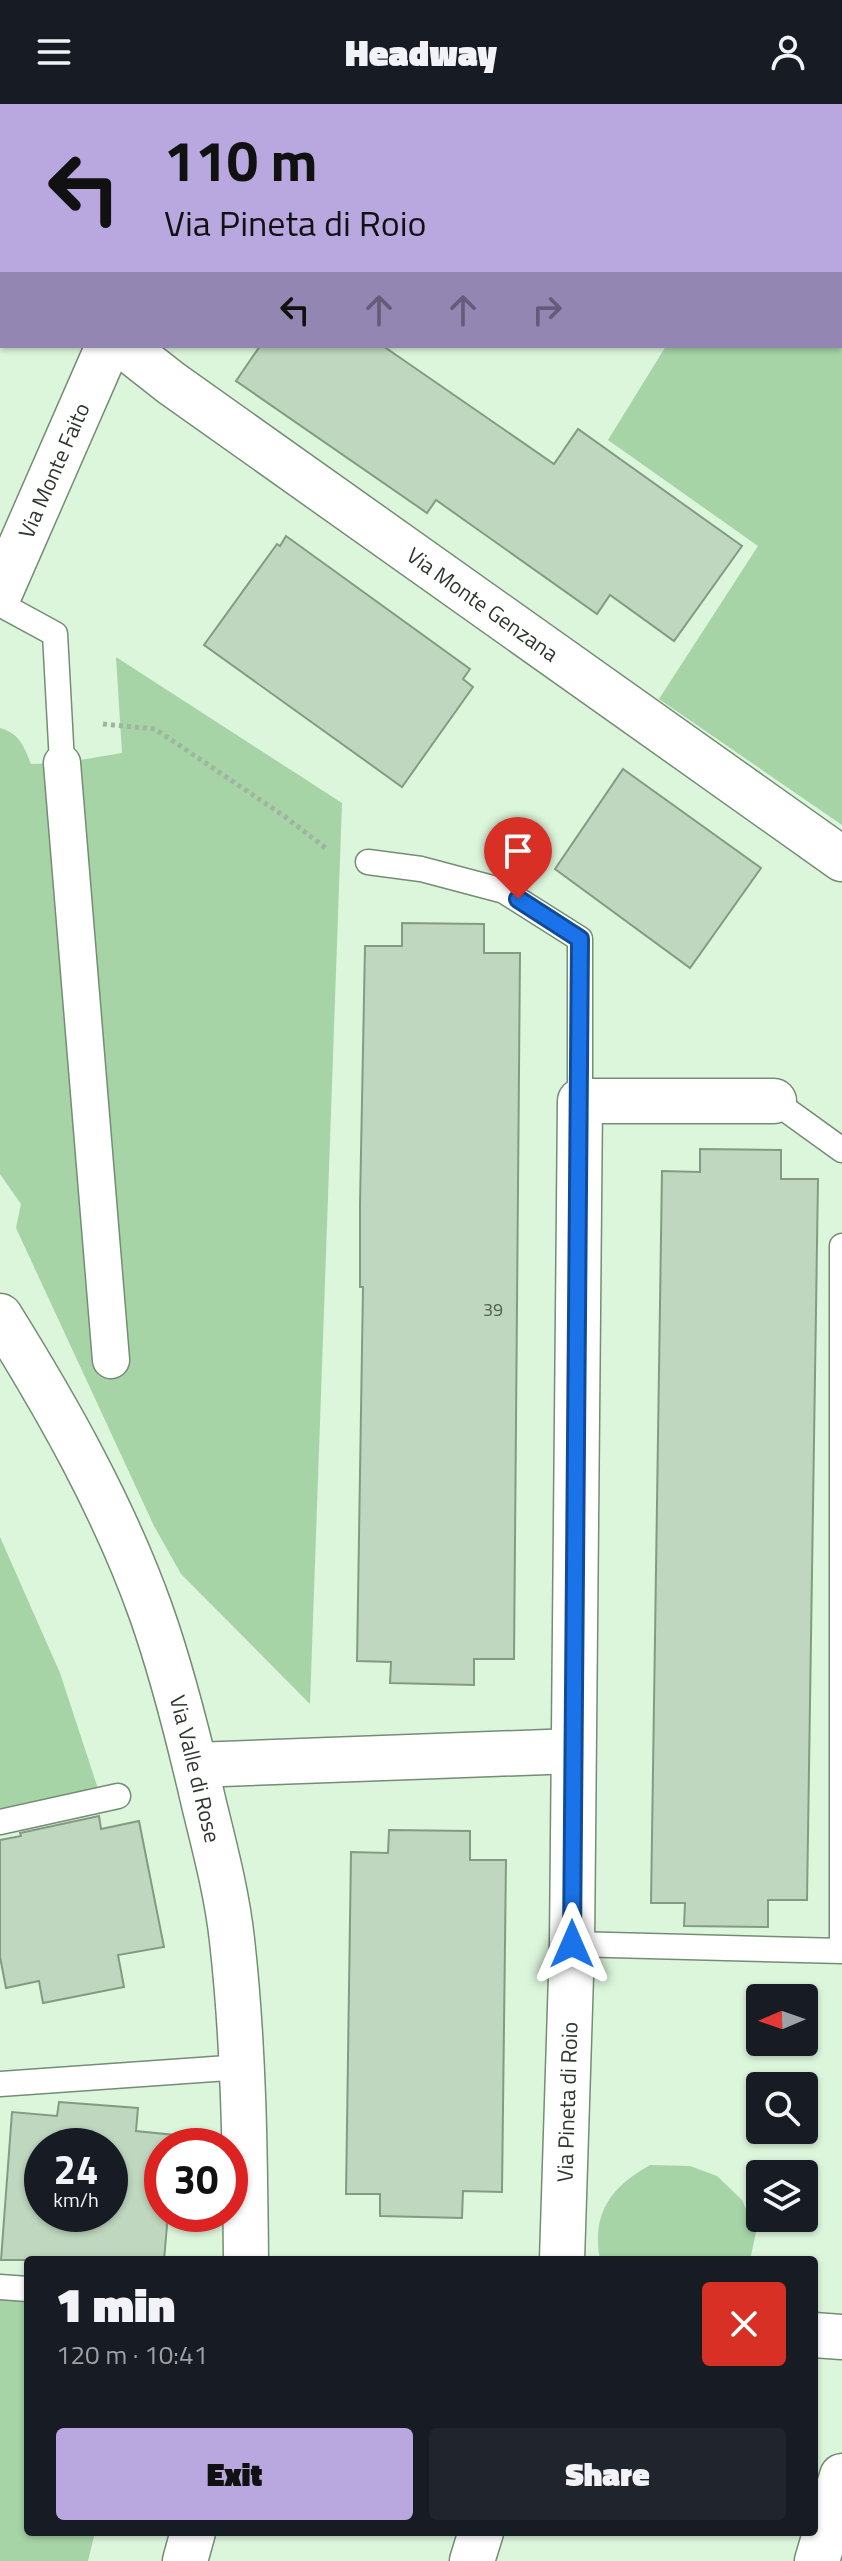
<!DOCTYPE html>
<meta charset="utf-8">
<style>
:root{--surface:#171b24;--page:#20242c;--text:#f1f3f6;--muted:#9ea1a6;--accent:#b9a8e0}
body{margin:0;font-family:"Titillium Web",sans-serif;background:var(--page);color:var(--text);height:100vh;display:flex;flex-direction:column;font-size:30px;white-space:nowrap}
*{box-sizing:border-box;margin:0}
p{font-size:26px;color:var(--muted)}
.icon{flex:none;width:44px;height:44px;fill:none;stroke:currentColor;stroke-width:2;stroke-linecap:round;stroke-linejoin:round}
.map{position:relative;flex:1;overflow:hidden}
.details{position:absolute;left:24px;top:2152px;width:794px;height:280px;display:flex;flex-direction:column;background:var(--surface);border-radius:8px;box-shadow:0 2px 6px #0004}
.details>*{flex:none}
.top-card{position:absolute;left:0px;top:0px;width:842px;height:244px;box-shadow:0 2px 6px #0004;background:#b9a8e0;color:#111;overflow:hidden}
.needle{width:52px;rotate:268deg}
.fabs{position:absolute;left:746px;top:1880px;display:grid;gap:16px}
.fabs a{display:grid;place-items:center;width:72px;height:72px;border-radius:8px;background:var(--surface);box-shadow:0 2px 6px #0004;font-size:40px}
.speed{position:absolute;left:24px;top:2024px;display:flex;gap:16px;font-size:40px;font-weight:700;text-align:center}
.speed>*{display:grid;place-content:center;width:104px;height:104px;border-radius:50%;background:var(--surface);box-shadow:0 2px 6px #0004;line-height:1}
.speed small{font-size:20px;font-weight:400}
.speed .limit{border:12px solid #d22;background:#fff;color:#111}
.pin{position:absolute;display:grid;place-items:center;width:68px;height:68px;color:#fff;margin:-82px -34px;border-radius:50% 50% 50% 0;rotate:-45deg;box-shadow:0 0 8px #0007}
.pin .icon{rotate:45deg}
.me{position:absolute;width:88px;margin:-44px;rotate:0deg;stroke-linejoin:round;filter:drop-shadow(0 0 6px #0008)}
.turn{display:flex;align-items:center;gap:28px;height:168px;padding:0 32px;font-size:36px}
.turn .icon{width:104px;height:104px;stroke-width:2.5}
.turn b{display:block;font-size:56px;line-height:68px}
.lanes{display:flex;align-items:center;height:76px;padding:0 32px;background:#0003;justify-content:center;gap:40px;direction:ltr}
.lanes .off{opacity:.35}
.round{display:grid;place-items:center;flex:none;width:84px;height:84px;border-radius:8px;background:var(--page)}
.head{display:flex;align-items:center;justify-content:space-between;height:136px;padding:0 32px}
h1{font-size:48px;font-weight:800;line-height:60px}
.button{display:flex;gap:16px;margin-top:auto;padding:16px 32px}
.button a{flex:1;height:92px;border-radius:8px;background:var(--accent);color:#111;font-size:32px;font-weight:800;line-height:92px;text-align:center}
.button a+a{background:var(--page);color:var(--text)}
header{display:flex;justify-content:space-between;align-items:center;height:104px;padding:0 32px;background:var(--surface);font-size:36px;font-weight:800}
.map>svg:first-child{display:block}
.green{fill:#a6d4a6}
.building{fill:#bed7be;stroke:#839b83;stroke-width:2;fill-rule:evenodd}
.lines{fill:none;stroke-linecap:round;stroke-linejoin:round}
.service-casing{stroke:#758c75;stroke-width:27}
.pedestrian-casing{stroke:#758c75;stroke-width:39}
.minor-casing{stroke:#758c75;stroke-width:47}
.path{stroke:#a0b4a0;stroke-width:5;stroke-dasharray:4 4;stroke-linecap:butt}
.service{stroke:#fff;stroke-width:24}
.pedestrian{stroke:#fff;stroke-width:36}
.minor{stroke:#fff;stroke-width:44}
.route-casing{stroke:#114b97;stroke-width:20}
.route{stroke:#1a73e8;stroke-width:14}
.labels{text-anchor:middle;dominant-baseline:central;stroke-width:6;stroke-linejoin:round;paint-order:stroke}
.number-label{font-size:18px;fill:#526052}
.street-label{font-size:22px;fill:#2e382e;stroke:#f4fef4}
</style>
<header><svg class="icon" aria-label="menu" viewBox="0 0 24 24"><path d="M4 6h16M4 12h16M4 18h16"/></svg>Headway<svg class="icon" aria-label="person" viewBox="0 0 24 24"><circle cx="12" cy="8" r="4"/><path d="M4 21q1-7 8-7t8 7"/></svg></header>
<div class="map">
<svg width="842" height="2457" viewBox="0 0 842 2457">
<rect width="100%" height="100%" fill="#dcf6dc"/>
<g class="green">
<path d="M 840,135 L 842,136 L 842,721 L 659,595 L 758,442 L 608,336 L 666,242 L 840,242 Z"/>
<path d="M 116,553 L 342,699 L 310,1600 L 181,1470 L 154,1422 L 16,1124 L 21,1100 L 0,1070 L 0,624 C 19,629 24,642 31,660 L 62,659 L 122,649 Z"/>
<path d="M 0,1433 L 60,1569 L 101,1694 L 0,1715 Z"/>
<path d="M 650,2061 L 690,2062 L 717,2072 L 742,2096 L 756,2128 L 750,2156 L 600,2156 C 591,2109 611,2083 650,2061 Z"/>
<path d="M 0,2188 L 28,2189 L 28,2428 L 95,2428 L 88,2457 L 0,2457 Z"/>
</g>
<g class="building">
<path d="M 260,242 L 383,242 L 554,360 L 578,325 L 742,442 L 674,537 L 610,491 L 597,510 L 436,396 L 427,409 L 236,277 Z"/>
<path d="M 286,432 L 470,565 L 463,575 L 473,583 L 402,683 L 204,541 L 277,440 L 280,442 Z"/>
<path d="M 623,665 L 761,764 L 690,864 L 555,765 Z"/>
<path d="M 402,819 L 484,820 L 484,849 L 520,849 L 514,1555 L 474,1555 L 474,1581 L 390,1579 L 391,1558 L 357,1557 L 363,1183 L 360,1183 L 360,1100 L 365,842 L 402,842 Z"/>
<path d="M 700,1045 L 781,1046 L 781,1075 L 818,1075 L 807,1796 L 768,1796 L 768,1823 L 684,1822 L 685,1799 L 651,1799 L 662,1067 L 700,1068 Z"/>
<path d="M 99,1712 L 101,1725 L 139,1717 L 164,1843 L 118,1851 L 124,1883 L 43,1899 L 39,1877 L 6,1884 L 0,1853 L 0,1736 L 21,1732 L 20,1729 Z"/>
<path d="M 389,1726 L 470,1727 L 470,1756 L 506,1756 L 502,2088 L 463,2087 L 462,2114 L 380,2112 L 380,2090 L 346,2090 L 351,1748 L 388,1749 Z"/>
<path d="M 59,1998 L 138,2004 L 136,2027 L 175,2031 L 174,2042 L 162,2042 L 162,2110 L 168,2110 L 164,2156 L 1,2156 L 12,2008 L 57,2012 ZM 42,2042 L 110,2042 L 110,2110 L 42,2110 Z"/>
</g>
<g class="lines">
<defs>
<g id="service">
<path d="M 0,500 L 55,530 L 62,659"/>
<path d="M 368,758 L 421,765 L 504,787 L 580,835 L 580,997"/>
<path d="M 774,997 L 842,1046"/>
<path d="M 0,1718 L 118,1692"/>
<path d="M 572,1840 L 842,1847 L 842,1142"/>
<path d="M 0,1980 L 242,1963"/>
<path d="M 0,2183 L 28,2185"/>
</g>
<path id="pedestrian" d="M 62,659 L 111,1256"/>
<g id="minor">
<path d="M 216,2 L 217,0"/>
<path id="s1" d="M 124,242 L 171,279 L 842,755"/>
<path id="s2" d="M 0,489 L 108,242"/>
<path id="s3" d="M 0,1212 C 58,1305 114,1404 151,1508 C 173,1570 189,1635 204,1700 C 215,1745 227,1790 232,1836 C 244,1942 245,2049 246,2156"/>
<path d="M 195,1661 L 573,1647"/>
<path id="s4" d="M 562,2156 L 572,1840 L 580,997 L 774,997"/>
<path d="M 814,2231 L 842,2233"/>
<path d="M 185,2457 L 193,2428"/>
<path d="M 472,2457 L 481,2428"/>
<path d="M 817,2457 L 842,2372"/>
</g>
</defs>
<use href="#service" class="service-casing"/>
<use href="#pedestrian" class="pedestrian-casing"/>
<use href="#minor" class="minor-casing"/>
<path class="path" d="M 103,620 L 155,625 L 284,712 L 327,745"/>
<use href="#service" class="service"/>
<use href="#pedestrian" class="pedestrian"/>
<use href="#minor" class="minor"/>
</g>
<g class="lines">
<defs>
<path id="route" d="M 518,795 L 580,835 L 572,1840"/>
</defs>
<use href="#route" class="route-casing"/>
<use href="#route" class="route"/>
</g>
<g class="labels">
<g class="number-label">
<text x="493" y="1205">39</text>
</g>
<g class="street-label">
<text stroke="none"><textPath href="#s2" startOffset="134">Via Monte Faito</textPath></text>
<text stroke="none"><textPath href="#s1" startOffset="442">Via Monte Genzana</textPath></text>
<text stroke="none"><textPath href="#s3" startOffset="496">Via Valle di Rose</textPath></text>
<text stroke="none"><textPath href="#s4" startOffset="158">Via Pineta di Roio</textPath></text>
</g>
</g>
</svg>
<div class="fabs">
<a><svg class="needle" viewBox="-14 -14 28 28"><path d="M0-13l5 13h-10z" fill="#e53935"/><path d="M0 13l5-13h-10z" fill="#9ea1a6"/></svg></a>
<a><svg class="icon" aria-label="search" viewBox="0 0 24 24"><circle cx="10" cy="10" r="6"/><path d="M15 15l6 6"/></svg></a>
<a><svg class="icon" aria-label="layers" viewBox="0 0 24 24"><path d="M12 4l9 5-9 5-9-5zM3 14l9 5 9-5"/></svg></a>
</div>
<div class="speed"><div>24<small>km/h</small></div><div class="limit">30</div></div>
<div class="pin" style="left:518px;top:795px;background:#d93025"><svg class="icon" aria-label="arrive" viewBox="0 0 24 24"><path d="M6 21V4h12l-3 4 3 4H6"/></svg></div>
<svg class="me" style="left:572px;top:1840px" viewBox="-20 -20 40 40"><path d="M0-17L14 15 0 8-14 15z" fill="#1a73e8" stroke="#fff" stroke-width="4"/></svg>
<div class="top-card">
<div class="turn"><svg class="icon" aria-label="left" viewBox="0 0 24 24"><path d="M17 20v-9H6M10 6l-5 5 5 5"/></svg><div><b>110 m</b>Via Pineta di Roio</div></div>
<div class="lanes"><svg class="icon" aria-label="left" viewBox="0 0 24 24"><path d="M17 20v-9H6M10 6l-5 5 5 5"/></svg><svg class="icon off" aria-label="ahead" viewBox="0 0 24 24"><path d="M12 20V5M6 11l6-6 6 6"/></svg><svg class="icon off" aria-label="ahead" viewBox="0 0 24 24"><path d="M12 20V5M6 11l6-6 6 6"/></svg><svg class="icon off" aria-label="right" viewBox="0 0 24 24"><path d="M7 20v-9h11M14 6l5 5-5 5"/></svg></div>
</div>
<section class="details">
<div class="head"><div><h1>1 min</h1><p>120 m · 10:41</p></div><a class="round" style="background:#d93025;color:#fff"><svg class="icon" aria-label="close" viewBox="0 0 24 24"><path d="M6 6l12 12M18 6L6 18"/></svg></a></div>
<div class="button"><a>Exit</a><a>Share</a></div>
</section>
</div>
